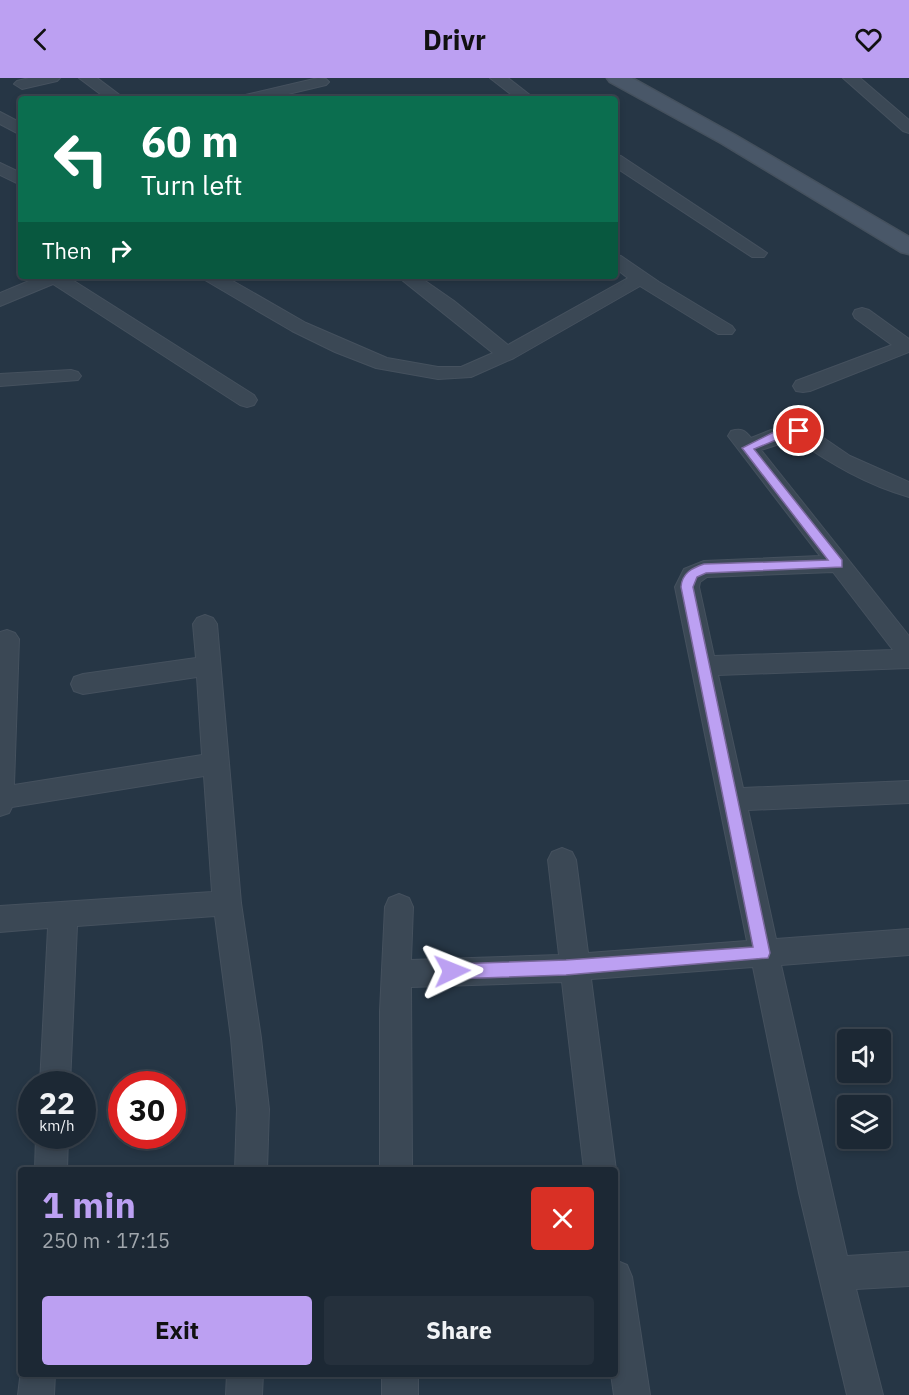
<!DOCTYPE html>
<meta charset="utf-8">
<style>
:root{--surface:#1c2834;--page:#25303c;--text:#f1f3f6;--muted:#a0a6ac;--line:#3a444f;--accent:#bca0f2}
body{margin:0;font-family:"IBM Plex Sans",sans-serif;background:var(--page);color:var(--text);height:100vh;display:flex;flex-direction:column;font-size:22px;white-space:nowrap}
*{box-sizing:border-box;margin:0}
p{font-size:20px;color:var(--muted)}
.icon{flex:none;width:33px;height:33px;fill:none;stroke:currentColor;stroke-width:2;stroke-linecap:round;stroke-linejoin:round}
.map{position:relative;flex:1;overflow:hidden}
.side{position:absolute;left:18px;top:1089px;width:600px;height:210px;display:flex;flex-direction:column;background:var(--surface);border-radius:6px;box-shadow:0 3px 9px #0003,0 0 0 2px var(--line)}
.side>*{flex:none}
.guide{position:absolute;left:18px;top:18px;width:600px;height:183px;border-radius:6px;box-shadow:0 3px 9px #0003,0 0 0 2px var(--line);background:#0b6e4f;color:#fff;overflow:hidden}
.tools{position:absolute;left:837px;top:951px;display:grid;gap:12px}
.tools a{display:grid;place-items:center;width:54px;height:54px;border-radius:6px;background:var(--surface);box-shadow:0 3px 9px #0003,0 0 0 2px var(--line);font-size:30px}
.speed{position:absolute;left:18px;top:993px;display:flex;gap:12px;font-size:30px;font-weight:700;text-align:center}
.speed>*{display:grid;place-content:center;width:78px;height:78px;border-radius:50%;background:var(--surface);box-shadow:0 3px 9px #0003,0 0 0 2px var(--line);line-height:1}
.speed small{font-size:15px;font-weight:400}
.speed .limit{border:9px solid #d22;background:#fff;color:#111}
.pin{position:absolute;display:grid;place-items:center;width:51px;height:51px;color:#fff;margin:-26px;border:3px solid #fff;border-radius:50%;box-shadow:0 2px 6px #0007}
.me{position:absolute;width:66px;margin:-33px;rotate:88deg;stroke-linejoin:round;filter:drop-shadow(0 0 4px #0008)}
.turn{display:flex;align-items:center;gap:21px;height:126px;padding:0 24px;font-size:27px}
.turn .icon{width:78px;height:78px;stroke-width:2.5}
.turn b{display:block;font-size:42px;line-height:51px}
.then{display:flex;align-items:center;height:57px;padding:0 24px;background:#0003;gap:12px;font-size:22px}
.round{display:grid;place-items:center;flex:none;width:63px;height:63px;border-radius:6px;background:var(--page)}
.headline{display:flex;align-items:center;justify-content:space-between;height:102px;padding:0 24px}
h1{font-size:36px;font-weight:700;line-height:45px;color:var(--accent)}
.primary-button{display:flex;gap:12px;margin-top:auto;padding:12px 24px}
.primary-button a{flex:1;height:69px;border-radius:6px;background:var(--accent);color:#111;font-size:24px;font-weight:700;line-height:69px;text-align:center}
.primary-button a+a{background:var(--page);color:var(--text)}
header{display:flex;justify-content:space-between;align-items:center;height:78px;padding:0 24px;background:var(--accent);color:#111;font-size:27px;font-weight:700}
.map>svg:first-child{display:block}
.lines{fill:none;stroke-linecap:round;stroke-linejoin:round}
.minor-casing{stroke:#45515e;stroke-width:2}
.secondary-casing{stroke:#45515e;stroke-width:3}
.minor{fill:#3b4855;fill-rule:evenodd}
.secondary{fill:#495768;fill-rule:evenodd}
.route{fill:#bca0f2;stroke:#7a689d;stroke-width:1.5}
</style>
<header><svg class="icon" aria-label="back" viewBox="0 0 24 24"><path d="M15 5l-7 7 7 7"/></svg>Drivr<svg class="icon" aria-label="heart" viewBox="0 0 24 24"><path d="M12 20l-8-8c-3-5 5-10 8-4 3-6 11-1 8 4z"/></svg></header>
<div class="map">
<svg width="909" height="1317" viewBox="0 0 909 1317">
<rect width="100%" height="100%" fill="#263645"/>
<g class="lines">
<defs>
<g id="minor">
<path d="M 29,0 L 60,0 L 57,3 L 22,11 L 14,6 L 17,3 Z"/>
<path d="M 79,0 L 97,0 L 125,21 L 107,21 Z"/>
<path d="M 318,0 L 326,1 L 329,4 L 326,7 L 267,21 L 239,21 L 241,18 Z"/>
<path d="M 490,0 L 508,0 L 535,21 L 517,21 Z"/>
<path d="M 843,0 L 860,0 L 909,42 L 909,55 L 903,53 Z"/>
<path d="M 0,34 L 21,45 L 21,57 L 0,46 Z"/>
<path d="M 615,77 L 621,78 L 767,175 L 764,179 L 752,179 L 615,89 Z"/>
<path d="M 0,85 L 21,95 L 21,107 L 0,97 Z"/>
<path d="M 615,177 L 621,178 L 659,204 L 732,248 L 735,252 L 732,256 L 718,256 L 640,208 L 514,280 L 471,299 L 438,301 L 376,290 L 335,274 L 292,253 L 205,202 L 202,198 L 224,198 L 306,245 L 387,280 L 438,289 L 461,289 L 493,275 L 397,198 L 418,198 L 454,223 L 508,267 L 628,200 L 615,190 Z"/>
<path d="M 41,198 L 66,198 L 254,317 L 257,322 L 254,327 L 247,329 L 240,327 L 53,206 L 0,228 L 0,215 Z"/>
<path d="M 862,230 L 869,232 L 909,261 L 909,274 L 810,313 L 803,314 L 796,313 L 793,308 L 796,303 L 892,267 L 855,240 L 853,236 L 855,232 Z"/>
<path d="M 71,292 L 78,294 L 81,298 L 78,302 L 0,308 L 0,296 Z"/>
<path d="M 799,346 L 806,348 L 850,378 L 909,404 L 909,419 C 867,407 831,386 795,361 L 761,372 L 909,558 L 909,590 L 718,597 L 743,710 L 909,703 L 909,725 L 748,732 L 776,861 L 909,851 L 909,877 L 781,887 L 847,1178 L 909,1174 L 909,1208 L 856,1211 L 883,1317 L 847,1317 L 799,1115 L 753,889 L 591,901 L 616,1092 L 615,1095 L 615,1092 L 584,1092 L 562,904 L 411,909 L 412,1092 L 380,1092 L 380,933 L 385,829 L 389,820 L 399,816 L 409,820 L 413,829 L 411,882 L 559,877 L 548,782 L 552,774 L 562,770 L 572,774 L 576,782 L 588,875 L 747,863 L 675,509 L 684,491 L 704,483 L 820,478 L 728,358 L 731,353 C 741,350 745,352 751,360 L 771,352 ZM 833,494 L 893,572 L 714,578 L 699,509 L 700,504 L 707,499 Z"/>
<path d="M 205,537 L 213,540 L 217,546 L 241,825 L 261,960 L 269,1031 L 267,1092 L 235,1092 L 237,1031 L 231,960 L 215,838 L 77,848 L 70,1006 L 40,1006 L 48,850 L 0,854 L 0,828 L 212,814 L 204,698 L 12,729 L 9,735 L 0,738 L 0,554 L 7,552 L 15,555 L 19,561 L 14,707 L 202,677 L 197,599 L 83,616 L 74,613 L 71,606 L 74,599 L 83,596 L 196,580 L 193,546 L 197,540 Z"/>
<path d="M 36,1058 L 68,1058 L 67,1092 L 35,1092 Z"/>
<path d="M 615,1182 L 627,1187 L 632,1199 L 650,1317 L 614,1317 L 611,1296 L 615,1296 Z"/>
<path d="M 21,1292 L 21,1296 L 55,1296 L 54,1317 L 18,1317 Z"/>
<path d="M 227,1296 L 263,1296 L 262,1317 L 226,1317 Z"/>
<rect x="382" y="1296" width="36" height="21"/>
</g>
<path id="secondary" d="M 607,0 L 632,0 L 735,57 L 909,159 L 909,176 L 901,174 L 721,65 L 610,4 Z"/>
</defs>
<use href="#minor" class="minor-casing"/>
<use href="#secondary" class="secondary-casing"/>
<use href="#minor" class="minor"/>
<use href="#secondary" class="secondary"/>
</g>
<path class="route" d="M 799,349 L 803,350 L 803,355 L 781,360 L 754,371 L 842,482 L 842,489 L 706,495 L 697,499 L 693,509 L 770,875 L 768,880 L 566,897 L 452,901 L 446,898 L 444,893 L 446,888 L 452,886 L 566,882 L 753,869 L 681,509 C 682,495 692,490 704,486 L 828,482 L 742,370 L 774,354 Z"/>
</svg>
<div class="tools">
<a><svg class="icon" aria-label="sound" viewBox="0 0 24 24"><path d="M4 9h4l5-4v14l-5-4H4zM17 9q2 3 0 6"/></svg></a>
<a><svg class="icon" aria-label="layers" viewBox="0 0 24 24"><path d="M12 4l9 5-9 5-9-5zM3 14l9 5 9-5"/></svg></a>
</div>
<div class="speed"><div>22<small>km/h</small></div><div class="limit">30</div></div>
<div class="pin" style="left:799px;top:353px;background:#d93025"><svg class="icon" aria-label="arrive" viewBox="0 0 24 24"><path d="M6 21V4h12l-3 4 3 4H6"/></svg></div>
<svg class="me" style="left:452px;top:893px" viewBox="-20 -20 40 40"><path d="M0-17L14 15 0 8-14 15z" fill="#bca0f2" stroke="#fff" stroke-width="4"/></svg>
<div class="guide">
<div class="turn"><svg class="icon" aria-label="left" viewBox="0 0 24 24"><path d="M17 20v-9H6M10 6l-5 5 5 5"/></svg><div><b>60 m</b>Turn left</div></div>
<div class="then">Then<svg class="icon" aria-label="right" viewBox="0 0 24 24"><path d="M7 20v-9h11M14 6l5 5-5 5"/></svg></div>
</div>
<section class="side">
<div class="headline"><div><h1>1 min</h1><p>250 m · 17:15</p></div><a class="round" style="background:#d93025;color:#fff"><svg class="icon" aria-label="close" viewBox="0 0 24 24"><path d="M6 6l12 12M18 6L6 18"/></svg></a></div>
<div class="primary-button"><a>Exit</a><a>Share</a></div>
</section>
</div>
